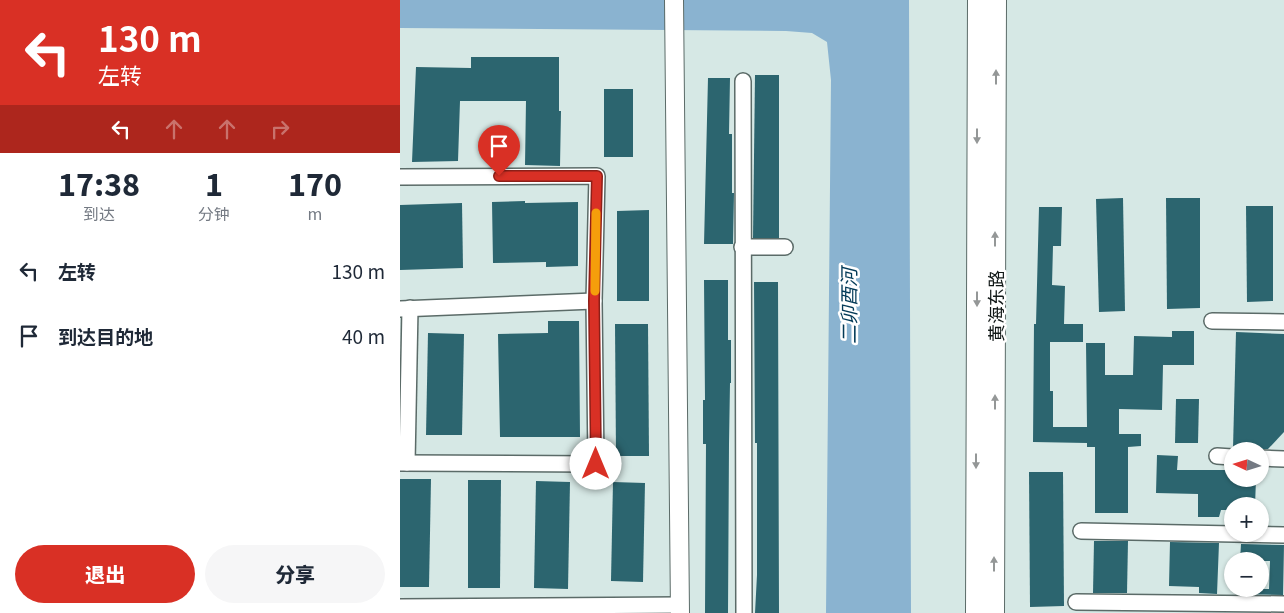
<!DOCTYPE html>
<html lang="zh">
<meta charset="utf-8">
<style>
:root{--surface:#fff;--page:#f6f6f7;--text:#1f2937;--muted:#747a83;--accent:#d93025}
body{margin:0;font-family:Georgia,"Noto Sans SC",serif;background:var(--page);color:var(--text);height:100vh;display:flex;flex-direction:column;font-size:19px;white-space:nowrap}
*{box-sizing:border-box;margin:0}
p{font-size:16px;color:var(--muted)}
.icon{flex:none;width:28px;height:28px;fill:none;stroke:currentColor;stroke-width:2;stroke-linecap:round;stroke-linejoin:round}
.map{position:relative;flex:1;overflow:hidden}
.side{display:flex;flex-direction:column;background:var(--surface);width:400px}
.side>*{flex:none}
.banner{background:#d93025;color:#fff;overflow:hidden}
.needle{width:32px;rotate:274deg}
.tools{position:absolute;left:824px;top:442px;display:grid;gap:10px}
.tools a{display:grid;place-items:center;width:45px;height:45px;border-radius:50%;background:var(--surface);box-shadow:0 1px 4px #0004;font-size:25px}
.pin{position:absolute;display:grid;place-items:center;width:42px;height:42px;color:#fff;margin:-51px -21px;border-radius:50% 50% 50% 0;rotate:-45deg;box-shadow:0 0 5px #0007}
.pin .icon{rotate:45deg}
.me{position:absolute;width:55px;margin:-28px;rotate:0deg;stroke-linejoin:round;filter:drop-shadow(0 0 4px #0008)}
.turn{display:flex;align-items:center;gap:18px;height:105px;padding:0 15px;font-size:22px}
.turn .icon{width:65px;height:65px;stroke-width:2.5}
.turn b{display:block;font-size:35px;line-height:42px}
.lanes{display:flex;align-items:center;height:48px;padding:0 15px;background:#0003;justify-content:center;gap:25px;direction:ltr}
.lanes .off{opacity:.35}
.eta{display:flex;justify-content:space-evenly;align-items:center;height:85px;text-align:center}
.eta b{font-size:30px;font-weight:800;line-height:35px}
.cta{display:flex;gap:10px;margin-top:auto;padding:10px 15px}
.cta a{flex:1;height:58px;border-radius:30px;background:var(--accent);color:#fff;font-size:20px;font-weight:800;line-height:58px;text-align:center}
.cta a+a{background:var(--page);color:var(--text)}
ul{padding:0;list-style:none}
li{display:flex;align-items:center;gap:15px;height:65px;padding:0 15px}
li div{flex:1}
li b{display:block;font-size:19px}
li em{font-style:normal}
main{display:flex;flex:1;min-height:0}
.map>svg:first-child{display:block}
.water{fill:#8ab3d0}
.building{fill:#2c656f}
.lines{fill:none;stroke-linecap:round;stroke-linejoin:round}
.minor-casing{stroke:#5b6b68;stroke-width:18}
.tertiary-casing{stroke:#5b6b68;stroke-width:20}
.secondary-casing{stroke:#5b6b68;stroke-width:22}
.minor{stroke:#fff;stroke-width:15}
.tertiary{stroke:#fff;stroke-width:18}
.secondary{stroke:#fff;stroke-width:20}
.oneway{fill:#949797}
.route-casing{stroke:#8d1f18;stroke-width:12}
.route{stroke:#d93025;stroke-width:9}
.slow{stroke:#f59e0b;stroke-width:9}
.labels{text-anchor:middle;dominant-baseline:central;stroke-width:5;stroke-linejoin:round;paint-order:stroke}
.street-label{font-size:18px;fill:#111817;stroke:#fff}
.water-label{font-size:19px;font-style:italic;fill:#033a57;stroke:#fff}
</style>
<main>
<section class="side">
<div class="banner">
<div class="turn"><svg class="icon" aria-label="left" viewBox="0 0 24 24"><path d="M17 20v-9H6M10 6l-5 5 5 5"/></svg><div><b>130 m</b>左转</div></div>
<div class="lanes"><svg class="icon" aria-label="left" viewBox="0 0 24 24"><path d="M17 20v-9H6M10 6l-5 5 5 5"/></svg><svg class="icon off" aria-label="ahead" viewBox="0 0 24 24"><path d="M12 20V5M6 11l6-6 6 6"/></svg><svg class="icon off" aria-label="ahead" viewBox="0 0 24 24"><path d="M12 20V5M6 11l6-6 6 6"/></svg><svg class="icon off" aria-label="right" viewBox="0 0 24 24"><path d="M7 20v-9h11M14 6l5 5-5 5"/></svg></div>
</div>
<div class="eta">
<div><b>17:38</b><p>到达</p></div>
<div><b>1</b><p>分钟</p></div>
<div><b>170</b><p>m</p></div>
</div>
<ul>
<li><svg class="icon" aria-label="left" viewBox="0 0 24 24"><path d="M17 20v-9H6M10 6l-5 5 5 5"/></svg><div><b>左转</b></div><em>130 m</em></li>
<li><svg class="icon" aria-label="arrive" viewBox="0 0 24 24"><path d="M6 21V4h12l-3 4 3 4H6"/></svg><div><b>到达目的地</b></div><em>40 m</em></li>
</ul>
<div class="cta"><a>退出</a><a>分享</a></div>
</section>
<div class="map">
<svg width="884" height="613" viewBox="0 0 884 613">
<rect width="100%" height="100%" fill="#d6e8e5"/>
<path class="water" d="M 0,0 L 509,0 L 511,613 L 426,613 L 431,80 L 427,42 L 412,33 L 386,31 L 0,28 Z"/>
<g class="building">
<path d="M 71,57 L 159,57 L 159,111 L 161,111 L 160,166 L 125,165 L 126,101 L 60,101 L 58,161 L 12,162 L 16,67 L 71,68 Z"/>
<path d="M 355,75 L 379,75 L 379,238 L 353,238 Z"/>
<path d="M 308,78 L 330,78 L 329,134 L 332,134 L 332,193 L 334,193 L 333,244 L 304,244 Z"/>
<rect x="204" y="89" width="29" height="68"/>
<path d="M 723,198 L 725,311 L 699,312 L 696,199 Z"/>
<path d="M 766,198 L 800,198 L 800,308 L 767,309 Z"/>
<path d="M 125,201 L 125,203 L 178,202 L 178,266 L 146,267 L 146,262 L 93,263 L 92,202 Z"/>
<path d="M 62,203 L 63,268 L 0,270 L 0,205 Z"/>
<path d="M 846,206 L 873,206 L 873,301 L 847,302 Z"/>
<path d="M 639,207 L 662,207 L 661,246 L 653,246 L 652,285 L 665,286 L 664,324 L 683,324 L 683,342 L 650,342 L 650,391 L 653,391 L 653,427 L 687,427 L 686,343 L 705,343 L 705,375 L 733,375 L 734,336 L 772,337 L 772,331 L 794,331 L 794,365 L 763,365 L 762,410 L 719,409 L 719,434 L 741,434 L 741,446 L 728,447 L 728,513 L 695,513 L 695,447 L 687,447 L 687,443 L 633,442 L 634,324 L 636,324 Z"/>
<path d="M 249,210 L 249,301 L 217,301 L 217,211 Z"/>
<path d="M 304,280 L 328,280 L 328,340 L 331,340 L 331,383 L 330,383 L 329,444 L 328,613 L 305,613 L 306,444 L 303,444 L 303,400 L 305,400 Z"/>
<path d="M 354,282 L 378,282 L 379,613 L 355,613 L 357,575 L 357,443 L 355,443 Z"/>
<path d="M 148,321 L 179,321 L 180,437 L 100,437 L 98,334 L 148,333 Z"/>
<path d="M 215,324 L 248,324 L 249,456 L 216,456 Z"/>
<path d="M 836,332 L 884,334 L 884,432 L 868,449 L 838,450 L 833,448 Z"/>
<path d="M 28,333 L 64,334 L 62,435 L 26,435 Z"/>
<path d="M 776,399 L 799,399 L 798,443 L 775,443 Z"/>
<path d="M 757,455 L 778,456 L 777,470 L 832,470 L 832,479 L 856,479 L 855,506 L 832,506 L 832,510 L 821,510 L 819,517 L 798,517 L 798,494 L 756,493 Z"/>
<path d="M 629,472 L 663,472 L 664,606 L 630,607 Z"/>
<path d="M 0,479 L 31,479 L 29,587 L 0,587 Z"/>
<path d="M 68,480 L 101,480 L 100,588 L 68,588 Z"/>
<path d="M 136,481 L 170,482 L 168,589 L 134,588 Z"/>
<path d="M 213,482 L 245,483 L 243,582 L 211,581 Z"/>
<path d="M 694,541 L 728,541 L 727,593 L 693,593 Z"/>
<path d="M 770,542 L 819,543 L 817,594 L 799,593 L 799,587 L 769,586 Z"/>
<path d="M 841,544 L 884,545 L 883,595 L 840,594 L 840,589 L 869,589 L 870,561 L 840,561 Z"/>
</g>
<g class="lines">
<defs>
<g id="minor">
<path d="M 343,81 L 344,613"/>
<path d="M 0,177 L 197,176 L 194,301 L 196,464 L 0,463"/>
<path d="M 342,247 L 385,247"/>
<path d="M 0,309 L 194,301"/>
<path d="M 812,321 L 884,322"/>
<path d="M 817,456 L 832,457"/>
<path d="M 860,458 L 884,459"/>
<path d="M 7,463 L 10,308"/>
<path d="M 681,531 L 884,535"/>
<path d="M 676,602 L 884,604"/>
<path d="M 0,607 L 280,605"/>
</g>
<path id="tertiary" d="M 274,0 L 280,613"/>
<g id="secondary">
<path d="M 576,613 L 578,0"/>
<path d="M 594,613 L 596,0"/>
</g>
</defs>
<use href="#minor" class="minor-casing"/>
<use href="#tertiary" class="tertiary-casing"/>
<use href="#secondary" class="secondary-casing"/>
<use href="#minor" class="minor"/>
<use href="#tertiary" class="tertiary"/>
<use href="#secondary" class="secondary"/>
</g>
<defs><path id="oneway-solid" d="M-6-.8H1V-3.2L6.5 0L1 3.2V.8H-6Z" transform="scale(1.25)"/></defs>
<g class="oneway">
<use href="#oneway-solid" transform="translate(596 77) rotate(-90)"/>
<use href="#oneway-solid" transform="translate(577 136) rotate(90)"/>
<use href="#oneway-solid" transform="translate(595 239) rotate(-90)"/>
<use href="#oneway-solid" transform="translate(577 299) rotate(90)"/>
<use href="#oneway-solid" transform="translate(595 402) rotate(-90)"/>
<use href="#oneway-solid" transform="translate(576 461) rotate(90)"/>
<use href="#oneway-solid" transform="translate(594 564) rotate(-90)"/>
</g>
<g class="lines">
<defs>
<path id="route" d="M 99,176 L 197,176 L 194,301 L 196,464"/>
</defs>
<use href="#route" class="route-casing"/>
<use href="#route" class="route"/>
<path class="slow" d="M 195,291 L 196,213"/>
</g>
<g class="labels">
<g class="street-label">
<text transform="translate(595 306) rotate(-90)">黄海东路</text>
</g>
<g class="water-label">
<text transform="translate(447 306) rotate(-90)">二卯酉河</text>
</g>
</g>
</svg>
<div class="tools">
<a><svg class="needle" viewBox="-14 -14 28 28"><path d="M0-13l5 13h-10z" fill="#e53935"/><path d="M0 13l5-13h-10z" fill="#747a83"/></svg></a>
<a>+</a>
<a>−</a>
</div>
<div class="pin" style="left:99px;top:176px;background:#d93025"><svg class="icon" aria-label="arrive" viewBox="0 0 24 24"><path d="M6 21V4h12l-3 4 3 4H6"/></svg></div>
<svg class="me" style="left:196px;top:464px" viewBox="-20 -20 40 40"><circle r="19" fill="#fff"/><path d="M0-13L10 11 0 6-10 11z" fill="#d93025"/></svg>
</div>
</main>
